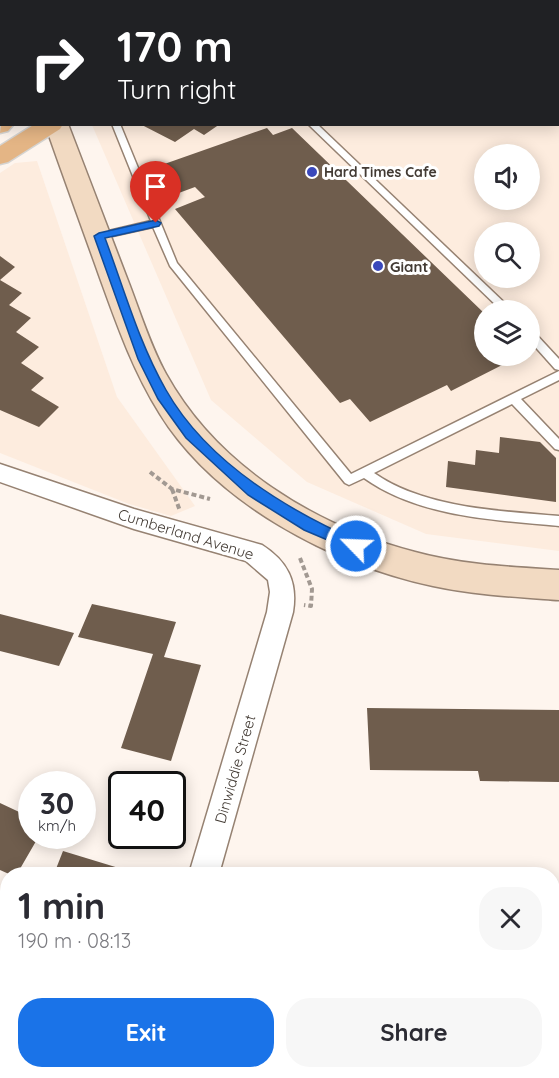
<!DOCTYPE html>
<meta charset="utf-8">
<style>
:root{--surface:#fff;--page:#f7f7f7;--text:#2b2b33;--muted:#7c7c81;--accent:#1a73e8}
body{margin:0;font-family:Quicksand,sans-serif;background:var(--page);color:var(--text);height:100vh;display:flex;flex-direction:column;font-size:22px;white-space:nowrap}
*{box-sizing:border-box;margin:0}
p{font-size:20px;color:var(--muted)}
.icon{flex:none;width:33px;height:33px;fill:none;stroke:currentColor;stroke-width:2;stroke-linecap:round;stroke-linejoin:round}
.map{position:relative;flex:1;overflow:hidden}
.details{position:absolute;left:0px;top:867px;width:560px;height:212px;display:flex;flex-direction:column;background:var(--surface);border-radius:24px 24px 0 0;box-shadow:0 3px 15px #0003}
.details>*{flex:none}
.top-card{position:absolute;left:0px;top:0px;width:560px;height:126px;box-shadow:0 3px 15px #0003;background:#202124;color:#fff;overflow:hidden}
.buttons{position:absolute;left:474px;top:144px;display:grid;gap:12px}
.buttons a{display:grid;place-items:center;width:66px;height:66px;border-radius:50%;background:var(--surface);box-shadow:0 3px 15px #0003;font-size:30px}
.speed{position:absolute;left:18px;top:771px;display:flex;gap:12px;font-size:30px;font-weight:700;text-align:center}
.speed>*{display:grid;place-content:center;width:78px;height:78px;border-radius:50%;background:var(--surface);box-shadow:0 3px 15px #0003;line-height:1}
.speed small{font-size:15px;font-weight:400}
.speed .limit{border:3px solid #111;border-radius:9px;background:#fff;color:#111}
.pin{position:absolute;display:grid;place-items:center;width:51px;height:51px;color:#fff;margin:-62px -26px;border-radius:50% 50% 50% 0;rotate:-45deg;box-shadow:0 0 6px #0007}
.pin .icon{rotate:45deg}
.me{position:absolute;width:66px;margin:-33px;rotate:294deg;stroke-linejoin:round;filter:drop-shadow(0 0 4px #0008)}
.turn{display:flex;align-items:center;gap:21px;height:126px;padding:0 18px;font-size:27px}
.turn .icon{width:78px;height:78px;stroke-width:2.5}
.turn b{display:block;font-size:42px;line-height:51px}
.round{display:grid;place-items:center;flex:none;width:63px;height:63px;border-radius:24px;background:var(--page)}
.overview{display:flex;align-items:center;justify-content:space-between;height:102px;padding:0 18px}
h1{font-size:36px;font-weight:800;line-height:45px}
.primary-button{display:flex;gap:12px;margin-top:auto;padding:12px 18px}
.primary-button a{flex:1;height:69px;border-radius:24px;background:var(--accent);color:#fff;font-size:24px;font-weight:800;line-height:69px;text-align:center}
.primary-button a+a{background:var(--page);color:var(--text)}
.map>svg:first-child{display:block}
.built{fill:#fdecde;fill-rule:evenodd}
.building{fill:#6f5d4d}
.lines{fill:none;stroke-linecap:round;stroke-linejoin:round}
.lane-casing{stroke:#968272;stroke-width:3}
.street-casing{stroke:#968272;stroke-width:3}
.secondary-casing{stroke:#968272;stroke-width:3}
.primary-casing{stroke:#d5d4d2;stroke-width:3}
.path{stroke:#a29992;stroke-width:4;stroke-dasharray:5 3;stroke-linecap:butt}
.lane{fill:#fff;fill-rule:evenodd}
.street{fill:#fff;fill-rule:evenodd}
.secondary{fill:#f2dac2;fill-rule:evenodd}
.primary{fill:#e4b585;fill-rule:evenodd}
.route{fill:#1a73e8;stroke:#114b97;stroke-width:1.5}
.poi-dot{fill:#3a48bb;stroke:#fff;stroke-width:2}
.labels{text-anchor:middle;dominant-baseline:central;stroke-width:6;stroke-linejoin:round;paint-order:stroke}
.far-poi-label{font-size:14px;font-weight:bold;fill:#423a33;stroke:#fff;text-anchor:start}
.poi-label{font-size:15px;font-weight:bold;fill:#423a33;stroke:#fff;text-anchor:start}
.street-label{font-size:15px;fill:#423a33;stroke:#fff}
</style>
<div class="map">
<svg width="559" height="1078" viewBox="0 0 559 1078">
<rect width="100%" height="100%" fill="#fef5ee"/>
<g class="built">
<path d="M 559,28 L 559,551 L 426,534 L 307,482 L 211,400 L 92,125 L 558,124 ZM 484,154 L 530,154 L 530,200 L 484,200 ZM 484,232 L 530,232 L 530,278 L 484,278 ZM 484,310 L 530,310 L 530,356 L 484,356 Z"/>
<path d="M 37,161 L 117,397 L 195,506 L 171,516 L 129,504 L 0,453 L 0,173 L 15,163 Z"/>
</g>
<g class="building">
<path d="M 140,124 L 220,124 L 204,135 L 194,129 L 175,142 Z"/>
<path d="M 267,128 L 273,135 L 292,128 L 484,313 L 484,356 L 520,356 L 451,391 L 447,385 L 370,422 L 350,399 L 340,403 L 175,209 L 205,197 L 195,187 L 176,194 L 153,168 Z"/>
<path d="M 0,256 L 15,267 L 0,280 Z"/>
<path d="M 0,280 L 22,293 L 9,305 L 31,318 L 16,332 L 39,347 L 21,363 L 44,378 L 31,390 L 59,407 L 39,427 L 0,410 Z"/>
<path d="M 500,437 L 540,442 L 556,458 L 556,502 L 446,487 L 448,461 L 475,465 L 476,450 L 499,453 Z"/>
<path d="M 92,604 L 176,622 L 164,657 L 201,665 L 171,761 L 121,748 L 153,654 L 78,637 Z"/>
<path d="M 0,614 L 74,633 L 59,666 L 0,651 Z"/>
<path d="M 367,708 L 559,710 L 559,782 L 480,781 L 478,771 L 370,770 Z"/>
<path d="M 0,803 L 32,818 L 32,836 L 39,836 L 17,874 L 9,874 L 0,870 Z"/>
<path d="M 63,851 L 122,869 L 120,874 L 54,874 Z"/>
<path d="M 552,956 L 559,956 L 559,1005 L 552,1004 Z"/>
</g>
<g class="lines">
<defs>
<g id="lane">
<path d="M 29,0 L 37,0 L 28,2 Z"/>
<path d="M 84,0 L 94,0 L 95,2 L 85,2 Z"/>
<path d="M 118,0 L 128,0 L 129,2 L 119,2 Z"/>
<path d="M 177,0 L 185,0 L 177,2 Z"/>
<path d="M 289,0 L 298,0 L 288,2 Z"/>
<path d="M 377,0 L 387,0 L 388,2 L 378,2 Z"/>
<path d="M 410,0 L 418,0 L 409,2 Z"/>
<rect x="558" y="35" width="1" height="5"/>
<rect x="0" y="59" width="2" height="4"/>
<path d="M 0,68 L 2,68 L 0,73 Z"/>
<path d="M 112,124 L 120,124 L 177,263 L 351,474 L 559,371 L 559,380 L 521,399 L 559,439 L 559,450 L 555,449 L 512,404 L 374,473 C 424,508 499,511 559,516 L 559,526 C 494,520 419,517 364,478 L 349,485 L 345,483 L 170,266 L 153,227 L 99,239 L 96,238 L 96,234 L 151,221 Z"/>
<path d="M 308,124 L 317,124 L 512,310 L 501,310 Z"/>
<path d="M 530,331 L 534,332 L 559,359 L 559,370 L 555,369 L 530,341 Z"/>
</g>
<g id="street">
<path d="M 0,464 L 134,509 L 262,545 C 287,561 298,581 293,612 L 219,874 L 189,874 L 267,612 L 270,592 L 268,580 L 246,561 L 134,529 L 0,482 Z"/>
<path d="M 0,949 L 8,952 L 8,985 L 0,981 Z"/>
<path d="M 128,1071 L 162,1071 L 160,1078 L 126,1078 Z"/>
<path d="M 324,1071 L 397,1071 L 400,1078 L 327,1078 Z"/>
</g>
<g id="secondary">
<rect x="0" y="15" width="2" height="13"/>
<path d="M 45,124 L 68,124 C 89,178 109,232 130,286 C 141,315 151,347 166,374 C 217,466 315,526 415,552 C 462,565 511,567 559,570 L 559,600 C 517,597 475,595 433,586 C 333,565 215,503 160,414 C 133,371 117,325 100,278 C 82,227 63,176 45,124 Z"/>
</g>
<g id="primary">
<path d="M 201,0 L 222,0 L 200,2 Z"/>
<path d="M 238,0 L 259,0 L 237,2 Z"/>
<path d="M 436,0 L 459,0 L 460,2 L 437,2 Z"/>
<rect x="558" y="9" width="1" height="12"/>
<path d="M 2,117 L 2,124 L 14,124 L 8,131 L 0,133 Z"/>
<path d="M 35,124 L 63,124 L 60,129 L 8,162 L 0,164 L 0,146 Z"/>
</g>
</defs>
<use href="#lane" class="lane-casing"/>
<use href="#street" class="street-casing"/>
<use href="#secondary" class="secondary-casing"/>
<use href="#primary" class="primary-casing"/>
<g class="path">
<path d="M 150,472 L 172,489 L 210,499"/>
<path d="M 172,489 L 180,511"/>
<path d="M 300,558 L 312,589 L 311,606 L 304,605"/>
</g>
<use href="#lane" class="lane"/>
<use href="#street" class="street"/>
<use href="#secondary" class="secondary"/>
<use href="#primary" class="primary"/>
</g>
<path class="route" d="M 156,220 L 161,223 L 159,226 L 105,238 C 124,289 139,343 166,390 C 207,462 287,510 360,542 L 362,546 L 360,550 L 351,550 L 304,530 L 248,495 L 186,438 L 158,399 L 138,359 L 94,236 L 99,233 Z"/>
<g class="poi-dot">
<circle cx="312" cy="172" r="6"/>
<circle cx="378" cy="266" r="6"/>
</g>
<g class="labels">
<g class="far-poi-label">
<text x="324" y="172">Hard Times Cafe</text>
</g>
<g class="poi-label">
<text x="390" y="266">Giant</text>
</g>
<g class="street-label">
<text transform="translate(186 534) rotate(17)">Cumberland Avenue</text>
<text transform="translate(235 769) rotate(-74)">Dinwiddie Street</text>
</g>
</g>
</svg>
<div class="buttons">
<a><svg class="icon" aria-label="sound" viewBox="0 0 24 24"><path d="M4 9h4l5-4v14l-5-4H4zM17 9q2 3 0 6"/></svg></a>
<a><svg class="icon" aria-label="search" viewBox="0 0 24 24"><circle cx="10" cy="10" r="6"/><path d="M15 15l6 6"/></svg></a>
<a><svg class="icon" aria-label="layers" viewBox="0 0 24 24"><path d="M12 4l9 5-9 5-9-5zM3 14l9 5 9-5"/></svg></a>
</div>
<div class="speed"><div>30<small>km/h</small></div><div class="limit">40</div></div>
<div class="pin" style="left:156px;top:223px;background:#d93025"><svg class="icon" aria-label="arrive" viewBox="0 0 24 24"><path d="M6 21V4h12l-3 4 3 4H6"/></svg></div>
<svg class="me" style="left:356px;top:546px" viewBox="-20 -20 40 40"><circle r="17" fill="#1a73e8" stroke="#fff" stroke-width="3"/><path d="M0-11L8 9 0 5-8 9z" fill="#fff"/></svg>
<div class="top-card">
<div class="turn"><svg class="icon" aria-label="right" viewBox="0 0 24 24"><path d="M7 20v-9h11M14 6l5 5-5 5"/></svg><div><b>170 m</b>Turn right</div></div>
</div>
<section class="details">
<div class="overview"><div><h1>1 min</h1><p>190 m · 08:13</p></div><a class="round"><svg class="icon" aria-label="close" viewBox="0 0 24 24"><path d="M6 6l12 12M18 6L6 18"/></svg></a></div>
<div class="primary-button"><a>Exit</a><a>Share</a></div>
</section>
</div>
